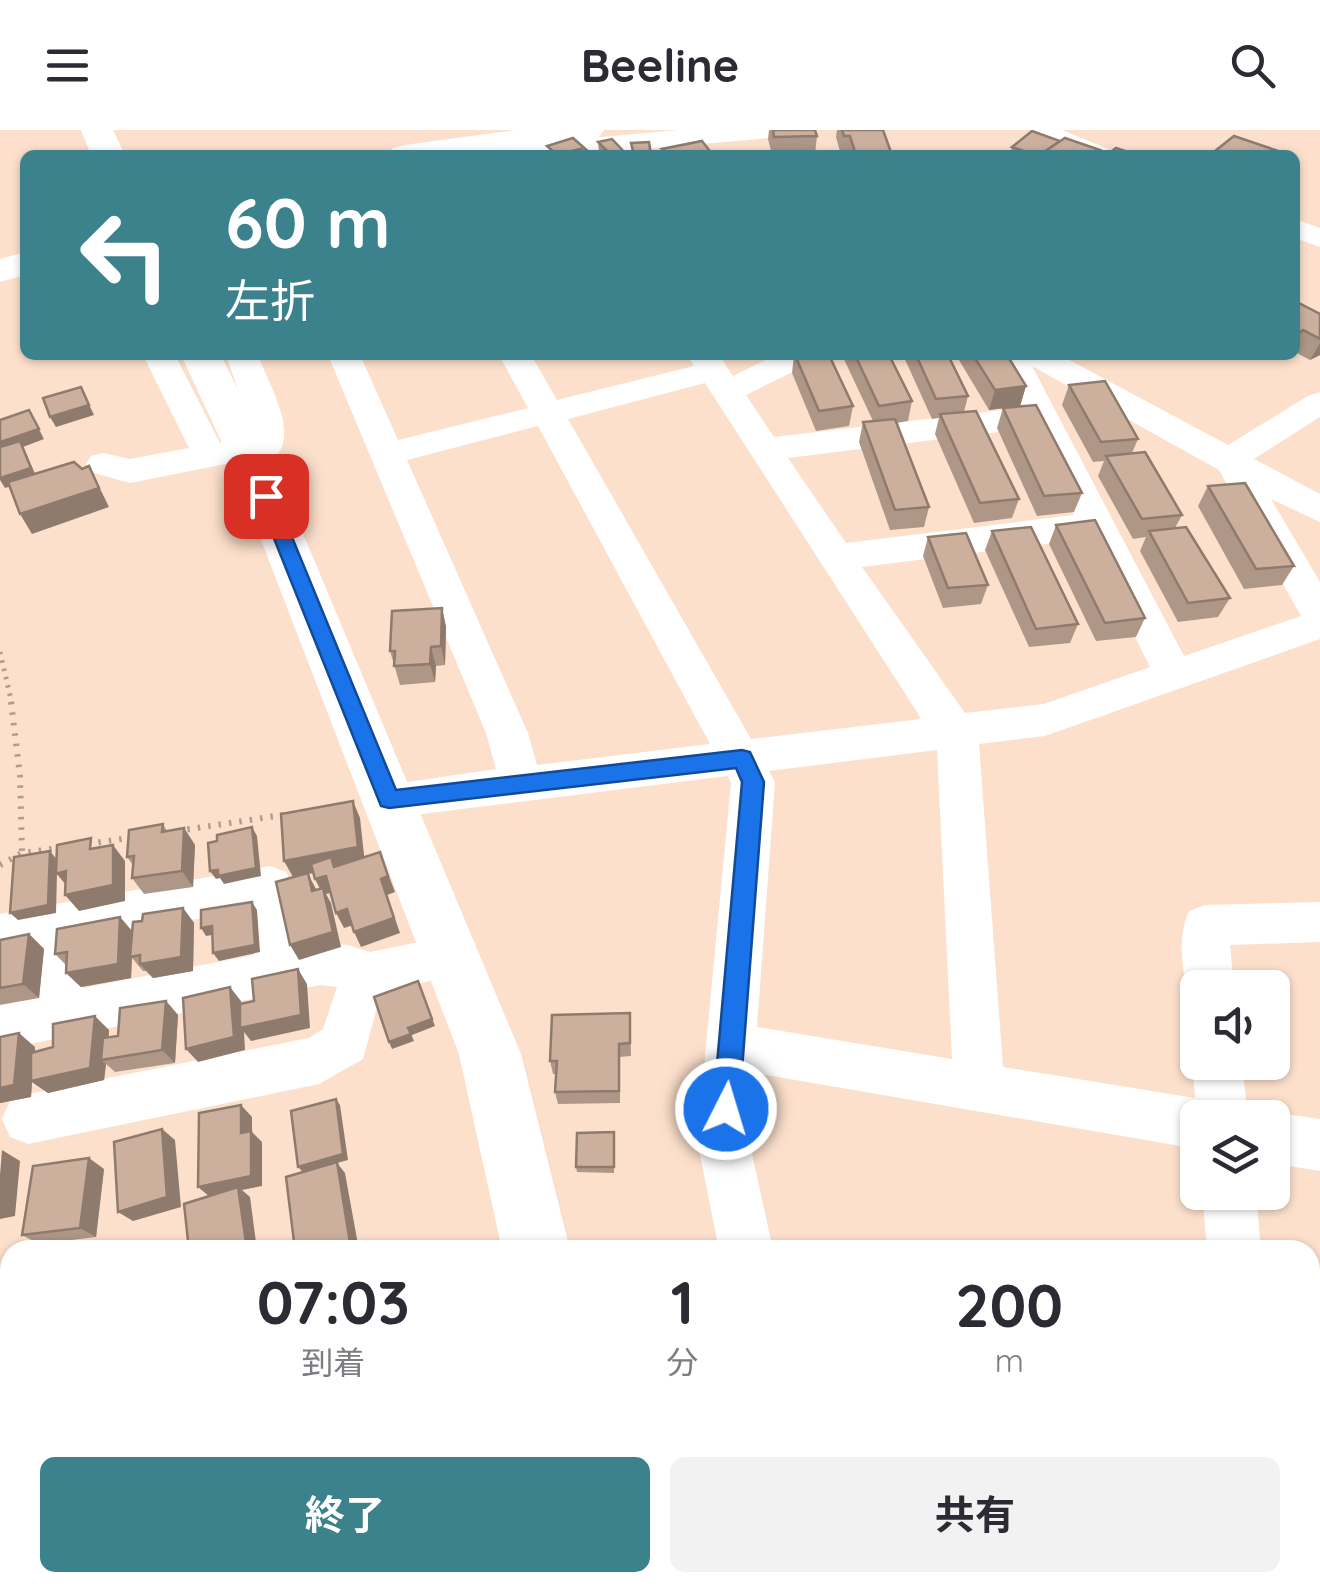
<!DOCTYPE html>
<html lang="ja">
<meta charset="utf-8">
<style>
:root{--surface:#fff;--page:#f2f2f3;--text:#2b2b33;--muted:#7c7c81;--accent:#3c828d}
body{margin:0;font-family:Quicksand,"Noto Sans JP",sans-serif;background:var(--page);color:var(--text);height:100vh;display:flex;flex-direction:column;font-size:38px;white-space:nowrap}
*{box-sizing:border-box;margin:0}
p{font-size:32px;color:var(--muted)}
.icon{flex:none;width:55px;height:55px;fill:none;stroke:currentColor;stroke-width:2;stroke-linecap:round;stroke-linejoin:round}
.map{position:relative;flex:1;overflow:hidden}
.drawer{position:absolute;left:0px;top:1110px;width:1320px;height:352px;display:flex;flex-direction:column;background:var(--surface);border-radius:30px 30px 0 0;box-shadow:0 2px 8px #0004}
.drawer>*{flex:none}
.top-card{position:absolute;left:20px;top:20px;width:1280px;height:210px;border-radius:15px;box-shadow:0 2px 8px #0004;background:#3c828d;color:#fff;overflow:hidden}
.controls{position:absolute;left:1180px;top:840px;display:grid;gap:20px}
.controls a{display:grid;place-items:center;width:110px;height:110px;border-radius:15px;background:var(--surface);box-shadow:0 2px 8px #0004;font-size:50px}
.pin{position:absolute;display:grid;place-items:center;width:85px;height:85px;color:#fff;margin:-42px;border-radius:20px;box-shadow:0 5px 15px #0006}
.me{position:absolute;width:110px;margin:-55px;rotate:5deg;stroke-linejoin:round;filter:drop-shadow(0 0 8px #0008)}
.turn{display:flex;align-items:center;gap:35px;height:210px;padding:0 40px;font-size:45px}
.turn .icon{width:130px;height:130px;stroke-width:2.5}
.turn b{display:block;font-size:70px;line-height:85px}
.eta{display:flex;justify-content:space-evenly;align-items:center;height:170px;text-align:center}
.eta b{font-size:60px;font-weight:700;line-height:70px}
.cta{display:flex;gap:20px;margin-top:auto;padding:20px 40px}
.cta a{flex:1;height:115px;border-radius:15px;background:var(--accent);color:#fff;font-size:40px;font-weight:700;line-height:115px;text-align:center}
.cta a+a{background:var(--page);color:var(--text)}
header{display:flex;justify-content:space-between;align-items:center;height:130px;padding:0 40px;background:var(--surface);font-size:45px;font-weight:700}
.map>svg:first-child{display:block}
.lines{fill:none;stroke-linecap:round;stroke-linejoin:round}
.path-far1{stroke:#b29c8d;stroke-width:5;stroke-dasharray:2.5 6;stroke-linecap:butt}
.path{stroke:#b29c8d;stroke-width:6;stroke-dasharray:2.5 8;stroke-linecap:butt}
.minor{fill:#fff;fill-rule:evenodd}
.tertiary{fill:#fff;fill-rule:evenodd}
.wall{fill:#af9787}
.shaded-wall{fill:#8f7b6e}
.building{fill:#ccb09d;stroke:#8f7b6e;stroke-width:2.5}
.route{fill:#1a73e8;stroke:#114b97;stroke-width:2.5}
</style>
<header><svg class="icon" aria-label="menu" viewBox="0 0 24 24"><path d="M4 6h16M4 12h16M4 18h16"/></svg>Beeline<svg class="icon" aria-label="search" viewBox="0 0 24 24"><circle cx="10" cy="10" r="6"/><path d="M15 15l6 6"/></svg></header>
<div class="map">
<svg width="1320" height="1461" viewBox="0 0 1320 1461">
<rect width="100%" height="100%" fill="#fde0cc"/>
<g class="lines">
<path class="path-far1" d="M 0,522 L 12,574"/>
<g class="path">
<path d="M 11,572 L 20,646 L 22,723"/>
<path d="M 177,701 L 289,684"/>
<path d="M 88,714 L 135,707"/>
<path d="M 0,735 L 22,723 L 66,717"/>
</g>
<g class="minor">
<path d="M 679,0 L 782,0 L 769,8 L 578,25 L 473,25 L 487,17 Z"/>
<path d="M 1036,0 L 1062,0 L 1108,19 L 1112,25 C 1086,25 1051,26 1033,5 Z"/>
<path d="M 1295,89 L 1320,98 L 1320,117 L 1295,108 Z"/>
<path d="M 143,225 L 175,225 L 220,313 L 252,309 L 253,303 L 226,225 L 258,225 C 269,256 300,302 274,329 C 263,341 256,345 240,340 L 235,332 L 130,353 L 91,342 L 86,334 L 91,326 L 103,323 L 130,329 L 189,318 Z"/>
<path d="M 328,225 L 360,225 L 398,310 L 528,278 L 499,225 L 531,225 L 557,270 L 694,236 L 687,225 L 719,225 L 733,246 L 776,225 L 818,225 L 813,232 L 746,265 L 774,307 L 1020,278 L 994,225 L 1060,225 L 1228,315 L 1308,266 L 1320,262 L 1320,287 L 1254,329 L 1320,364 L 1320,392 L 1271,369 L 1320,452 L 1320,509 L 1045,606 L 979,614 L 1003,937 L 1195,968 L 1192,932 L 1198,919 L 1198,932 L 1242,932 L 1248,988 L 1198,988 L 1198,1019 L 754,943 L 749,1010 L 773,1120 L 719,1120 L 697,1010 L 731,653 L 728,646 L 389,688 L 374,683 L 367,670 L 374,657 L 496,639 L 486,603 ZM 1032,236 L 1219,340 L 1301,486 L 1184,526 ZM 705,253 L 917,582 L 921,589 L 751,609 L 568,289 ZM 538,296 L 710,614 L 537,635 L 528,603 L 407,330 ZM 1030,298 L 1074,385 L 846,413 L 788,328 ZM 1086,409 L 1150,537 L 1044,574 L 965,583 L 862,437 ZM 937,620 L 952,929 L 757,897 L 775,652 L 769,641 Z"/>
<path d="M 270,736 L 286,742 L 293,756 L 301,816 L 320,813 L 348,815 L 370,822 L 453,805 L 470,811 L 477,826 L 470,841 L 385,862 L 376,881 L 363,929 L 319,954 L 28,1014 L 10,1007 L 2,989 L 10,971 L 28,964 L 309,908 L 323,899 L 337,857 L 320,855 L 0,920 L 0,874 L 35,868 L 37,819 L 0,826 L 0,784 ZM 250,779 L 254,825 L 83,858 L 85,810 Z"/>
<path d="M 1320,772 L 1320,812 L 1230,815 L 1234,858 L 1198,858 L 1198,875 L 1193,874 C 1181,848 1177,806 1189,781 L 1205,775 Z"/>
<path d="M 1272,982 L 1320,989 L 1320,1041 L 1272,1033 L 1272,988 L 1257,988 Z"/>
<path d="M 1202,1062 L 1256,1062 L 1261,1120 L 1207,1120 Z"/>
<path d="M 1310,1258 L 1320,1260 L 1320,1320 L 1310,1318 Z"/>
<path d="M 871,1452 L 975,1452 L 979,1461 L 874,1461 Z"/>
<path d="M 1232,1452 L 1296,1452 L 1297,1461 L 1233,1461 Z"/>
</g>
<g class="tertiary">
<path d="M 81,0 L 113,0 L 125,25 L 91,25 Z"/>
<path d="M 516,0 L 604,0 L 599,7 L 588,10 L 477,25 L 388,25 L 393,18 L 405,15 Z"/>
<path d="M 25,122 L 25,145 L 0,152 L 0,129 Z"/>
<path d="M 181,225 L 221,225 L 273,332 L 521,924 L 570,1120 L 502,1120 L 459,924 L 231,332 Z"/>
<rect x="548" y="1452" width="78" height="9"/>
</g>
</g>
<g class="wall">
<path d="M 769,0 L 815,0 L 817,6 L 815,25 L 772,25 L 768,9 Z"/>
<path d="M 837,0 L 883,0 L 892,25 L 841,25 L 836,7 Z"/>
<path d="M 1060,11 L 1100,20 L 1098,25 L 1010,25 L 1012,17 Z"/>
<path d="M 598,12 L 627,25 L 601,25 L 599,22 Z"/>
<path d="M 1295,171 L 1320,184 L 1320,225 L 1310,230 L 1295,222 Z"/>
<path d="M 794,225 L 829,225 L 853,276 L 849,296 L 816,301 L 792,243 Z"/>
<path d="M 842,225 L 889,225 L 912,271 L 908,291 L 897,293 L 929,377 L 924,397 L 890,400 L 859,312 L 863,292 L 873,291 Z"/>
<path d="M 903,225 L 948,225 L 968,266 L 964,282 L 1019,369 L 1012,388 L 974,393 L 935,304 L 939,288 L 932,289 Z"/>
<path d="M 956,225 L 1007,225 L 1026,256 L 1020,276 L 1082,363 L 1074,382 L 1037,386 L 997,298 L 1003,278 L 989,280 Z"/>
<path d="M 1069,255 L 1138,309 L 1132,323 L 1182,385 L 1175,398 L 1230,468 L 1218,487 L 1178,492 L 1140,421 L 1146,407 L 1133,409 L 1098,346 L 1104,331 L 1093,332 L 1062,275 Z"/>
<path d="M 1208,356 L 1294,436 L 1282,455 L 1244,459 L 1198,376 Z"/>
<path d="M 1056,395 L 1145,488 L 1136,507 L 1096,511 L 1049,414 Z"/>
<path d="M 992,401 L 1078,494 L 1070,513 L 1029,517 L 985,420 Z"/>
<path d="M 928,407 L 988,455 L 981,474 L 943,478 L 923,426 Z"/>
<path d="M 442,478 L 446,497 L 445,535 L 436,536 L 435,552 L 400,555 L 390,521 Z"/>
<path d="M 163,694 L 167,701 L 184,698 L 195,715 L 193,757 L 144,764 L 132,748 L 133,735 L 127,727 Z"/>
<path d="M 183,778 L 194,793 L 193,841 L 153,848 L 146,841 L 143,841 L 132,828 L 131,848 L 81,857 L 66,843 L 66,835 L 55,824 L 120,787 L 132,802 L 142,791 Z"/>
<path d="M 29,804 L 44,819 L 39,868 L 0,875 L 0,810 Z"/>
<path d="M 166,871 L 178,885 L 175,933 L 115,942 L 106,934 L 104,950 L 48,963 L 32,952 L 31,967 L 0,973 L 0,907 L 35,917 L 35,922 L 109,900 L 109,907 L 118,906 Z"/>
<path d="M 630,883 L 631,926 L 620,927 L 620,973 L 558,974 L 555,962 L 556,944 L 553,944 L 550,931 Z"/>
<path d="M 614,1002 L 614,1043 L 577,1042 L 576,1037 Z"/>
<path d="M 104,1039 L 96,1107 L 39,1114 L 22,1105 Z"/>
</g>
<g class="shaded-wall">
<path d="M 1320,213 L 1320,225 L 1310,230 Z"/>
<path d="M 1026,256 L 1020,276 L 989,280 L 995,260 Z"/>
<path d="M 81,257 L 94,285 L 56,297 L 50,287 Z"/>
<path d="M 29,280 L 44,309 L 23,317 L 37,348 L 5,358 L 0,350 L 0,312 Z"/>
<path d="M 89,336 L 109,377 L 32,404 L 20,384 Z"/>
<path d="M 442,478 L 446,497 L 445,535 L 441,516 Z"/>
<path d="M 431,517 L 436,536 L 435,552 L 430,534 Z"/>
<path d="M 353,671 L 360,688 L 365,734 L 308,744 L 316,759 L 320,776 L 293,747 L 284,731 Z"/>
<path d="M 252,697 L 257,706 L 261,746 L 224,754 L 220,748 L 216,749 L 210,741 Z"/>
<path d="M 184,698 L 195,715 L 193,757 L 182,741 Z"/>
<path d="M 113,715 L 125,731 L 125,771 L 79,781 L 65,765 Z"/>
<path d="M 50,721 L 66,741 L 70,760 L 57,744 L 56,783 L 18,790 L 10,783 Z"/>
<path d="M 380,722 L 395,762 L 387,765 L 400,803 L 361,817 L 354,802 L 381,749 Z"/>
<path d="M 326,746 L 334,762 L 326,764 L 331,773 L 341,817 L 299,830 L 290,815 L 323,765 L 315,749 Z"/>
<path d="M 252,772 L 257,780 L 260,822 L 219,831 L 213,823 Z"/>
<path d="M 183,778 L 194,793 L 193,841 L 153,848 L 140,834 Z"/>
<path d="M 347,779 L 354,795 L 344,798 L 336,783 Z"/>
<path d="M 120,787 L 133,802 L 131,848 L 81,857 L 66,843 Z"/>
<path d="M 212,796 L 218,804 L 206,806 L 201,798 Z"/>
<path d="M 29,804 L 44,819 L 39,868 L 23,854 Z"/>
<path d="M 298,839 L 307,854 L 310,898 L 251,911 L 244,902 L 245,920 L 198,932 L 186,919 L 230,857 L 241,871 L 243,897 Z"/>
<path d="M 418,851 L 435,896 L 412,905 L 408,898 Z"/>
<path d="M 166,871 L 178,885 L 175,933 L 162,920 Z"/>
<path d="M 95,886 L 109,900 L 106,929 L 101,930 L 106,934 L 104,950 L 48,963 L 32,952 L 31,967 L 0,973 L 0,958 L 19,903 L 35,917 L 32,951 Z"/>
<path d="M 411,904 L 414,911 L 392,919 L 389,912 Z"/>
<path d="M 336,969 L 340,975 L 348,1030 L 337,1033 L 345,1043 L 359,1120 L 347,1120 L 303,1042 L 298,1037 Z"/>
<path d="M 241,975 L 252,987 L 252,1002 L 262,1012 L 262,1056 L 242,1060 L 250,1067 L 257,1120 L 247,1120 L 210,1067 L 198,1057 L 241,1003 Z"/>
<path d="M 162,999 L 175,1010 L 181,1077 L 133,1091 L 118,1082 Z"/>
<path d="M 2,1020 L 20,1031 L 15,1086 L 0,1089 L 0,1045 Z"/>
<path d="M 89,1028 L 104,1039 L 96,1107 L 80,1098 Z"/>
<path d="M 259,1452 L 272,1452 L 273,1461 L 260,1461 Z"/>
<path d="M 518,1452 L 525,1452 L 527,1461 L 520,1461 Z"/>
</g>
<g class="building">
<path d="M 773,0 L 815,0 L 817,6 L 774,7 Z"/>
<path d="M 842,0 L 883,0 L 892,25 L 856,25 L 850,6 L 844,6 Z"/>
<path d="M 1032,1 L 1060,11 L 1040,25 L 1035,25 L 1012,17 Z"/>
<path d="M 1234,6 L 1287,24 L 1210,25 Z"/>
<path d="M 573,8 L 591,24 L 586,25 L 581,19 L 557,25 L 547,16 Z"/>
<path d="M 1065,8 L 1100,20 L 1095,25 L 1041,24 Z"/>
<path d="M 612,9 L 627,25 L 611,25 L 598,12 Z"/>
<path d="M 702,11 L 713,25 L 671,25 L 662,19 Z"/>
<path d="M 649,12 L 651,25 L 634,25 L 631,13 Z"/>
<path d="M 1116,18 L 1137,25 L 1107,25 Z"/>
<path d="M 581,19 L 586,25 L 557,25 Z"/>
<path d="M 1295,171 L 1320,184 L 1320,209 L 1303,200 L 1299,203 L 1295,201 Z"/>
<path d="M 795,225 L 829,225 L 853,276 L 819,281 Z"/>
<path d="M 855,225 L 889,225 L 912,271 L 879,276 Z"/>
<path d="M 916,225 L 948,225 L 968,266 L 936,269 Z"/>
<path d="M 973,225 L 1007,225 L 1026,256 L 995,260 Z"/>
<path d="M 1105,251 L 1138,309 L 1101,312 L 1069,255 Z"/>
<path d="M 81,257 L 89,275 L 50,287 L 43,268 Z"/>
<path d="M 1036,275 L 1082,363 L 1044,366 L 1003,278 Z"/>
<path d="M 29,280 L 39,299 L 0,312 L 0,290 Z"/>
<path d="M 976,281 L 1019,369 L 980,373 L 940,284 Z"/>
<path d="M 895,289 L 929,377 L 895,380 L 863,292 Z"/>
<path d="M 20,311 L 31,338 L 0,348 L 0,317 Z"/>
<path d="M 1145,322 L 1182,385 L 1142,389 L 1106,326 Z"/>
<path d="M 74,332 L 82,339 L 89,336 L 99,358 L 20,384 L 8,352 Z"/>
<path d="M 1245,353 L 1294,436 L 1256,439 L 1208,356 Z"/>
<path d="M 1095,390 L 1145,488 L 1105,493 L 1056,395 Z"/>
<path d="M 1031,397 L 1078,494 L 1036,499 L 992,401 Z"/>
<path d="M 1186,397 L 1230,468 L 1188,473 L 1149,401 Z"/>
<path d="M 966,403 L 988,455 L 948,458 L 928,407 Z"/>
<path d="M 442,478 L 441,516 L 431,517 L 430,534 L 394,536 L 395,521 L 390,521 L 392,481 Z"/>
<path d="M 353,671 L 358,717 L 284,731 L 281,684 Z"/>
<path d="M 163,694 L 162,702 L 184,698 L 182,741 L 132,748 L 134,726 L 127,727 L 129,700 Z"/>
<path d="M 252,697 L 256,738 L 218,746 L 218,740 L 210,741 L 208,713 L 217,711 L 217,705 Z"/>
<path d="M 91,708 L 90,719 L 113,715 L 113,755 L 65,765 L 66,741 L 56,744 L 57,715 Z"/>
<path d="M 50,721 L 48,775 L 10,783 L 14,727 Z"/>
<path d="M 380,722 L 388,746 L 381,749 L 394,788 L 354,802 L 347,779 L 336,783 L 326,746 L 315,749 L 311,734 L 331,727 L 334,737 Z"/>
<path d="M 308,743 L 312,761 L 323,758 L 333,802 L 290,815 L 276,752 Z"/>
<path d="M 252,772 L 255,815 L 213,823 L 212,796 L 201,798 L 201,780 Z"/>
<path d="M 183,778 L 181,827 L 140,834 L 140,825 L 130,827 L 133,792 L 142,791 L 143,784 Z"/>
<path d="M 120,787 L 118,834 L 66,843 L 67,822 L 55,824 L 57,799 Z"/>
<path d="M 29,804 L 23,854 L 0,858 L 0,810 Z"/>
<path d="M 298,839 L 301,885 L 240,898 L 240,874 L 254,871 L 252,849 Z"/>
<path d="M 418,851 L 432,889 L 408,898 L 411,904 L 389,912 L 374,867 Z"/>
<path d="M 230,857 L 234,907 L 186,919 L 183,868 Z"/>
<path d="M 166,871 L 162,920 L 101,930 L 103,908 L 118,906 L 120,878 Z"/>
<path d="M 630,883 L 630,913 L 619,914 L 619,961 L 555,962 L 557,931 L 550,931 L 552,885 Z"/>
<path d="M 95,886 L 90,938 L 31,951 L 31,923 L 53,917 L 53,894 Z"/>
<path d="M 19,903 L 14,955 L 0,958 L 0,907 Z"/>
<path d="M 336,969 L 343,1024 L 298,1037 L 291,981 Z"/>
<path d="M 241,975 L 241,1003 L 251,1001 L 251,1046 L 198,1057 L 199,983 Z"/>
<path d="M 162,999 L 167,1067 L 118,1082 L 114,1012 Z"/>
<path d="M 614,1002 L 614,1037 L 576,1037 L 577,1003 Z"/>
<path d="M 89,1028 L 80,1098 L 22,1105 L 33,1036 Z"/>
<path d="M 337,1032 L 351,1119 L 347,1120 L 295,1120 L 286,1047 Z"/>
<path d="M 238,1057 L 247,1120 L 189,1120 L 184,1074 Z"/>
<path d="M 253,1452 L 259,1452 L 260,1461 L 221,1461 Z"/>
<path d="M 309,1452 L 518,1452 L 520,1461 L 310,1461 Z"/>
</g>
<path class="route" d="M 266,360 L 275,366 L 396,660 L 742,620 L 750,622 L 764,652 L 739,979 L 735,988 L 726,991 L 717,988 L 713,979 L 742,652 L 736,638 L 389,678 L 381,676 L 257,366 Z"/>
</svg>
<div class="controls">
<a><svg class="icon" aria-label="sound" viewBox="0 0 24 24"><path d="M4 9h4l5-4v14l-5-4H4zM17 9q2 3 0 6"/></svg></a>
<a><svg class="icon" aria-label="layers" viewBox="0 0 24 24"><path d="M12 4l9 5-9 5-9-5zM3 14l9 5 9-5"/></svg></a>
</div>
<div class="pin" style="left:266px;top:366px;background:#d93025"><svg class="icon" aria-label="arrive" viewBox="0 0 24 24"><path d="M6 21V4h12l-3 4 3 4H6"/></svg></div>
<svg class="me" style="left:726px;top:979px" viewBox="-20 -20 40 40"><circle r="17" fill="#1a73e8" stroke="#fff" stroke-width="3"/><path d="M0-11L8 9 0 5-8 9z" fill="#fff"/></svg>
<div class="top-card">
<div class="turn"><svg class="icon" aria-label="left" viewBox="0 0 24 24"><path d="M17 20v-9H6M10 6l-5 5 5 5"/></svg><div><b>60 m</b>左折</div></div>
</div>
<section class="drawer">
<div class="eta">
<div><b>07:03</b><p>到着</p></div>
<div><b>1</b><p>分</p></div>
<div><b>200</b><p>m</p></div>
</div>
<div class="cta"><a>終了</a><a>共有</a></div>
</section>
</div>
